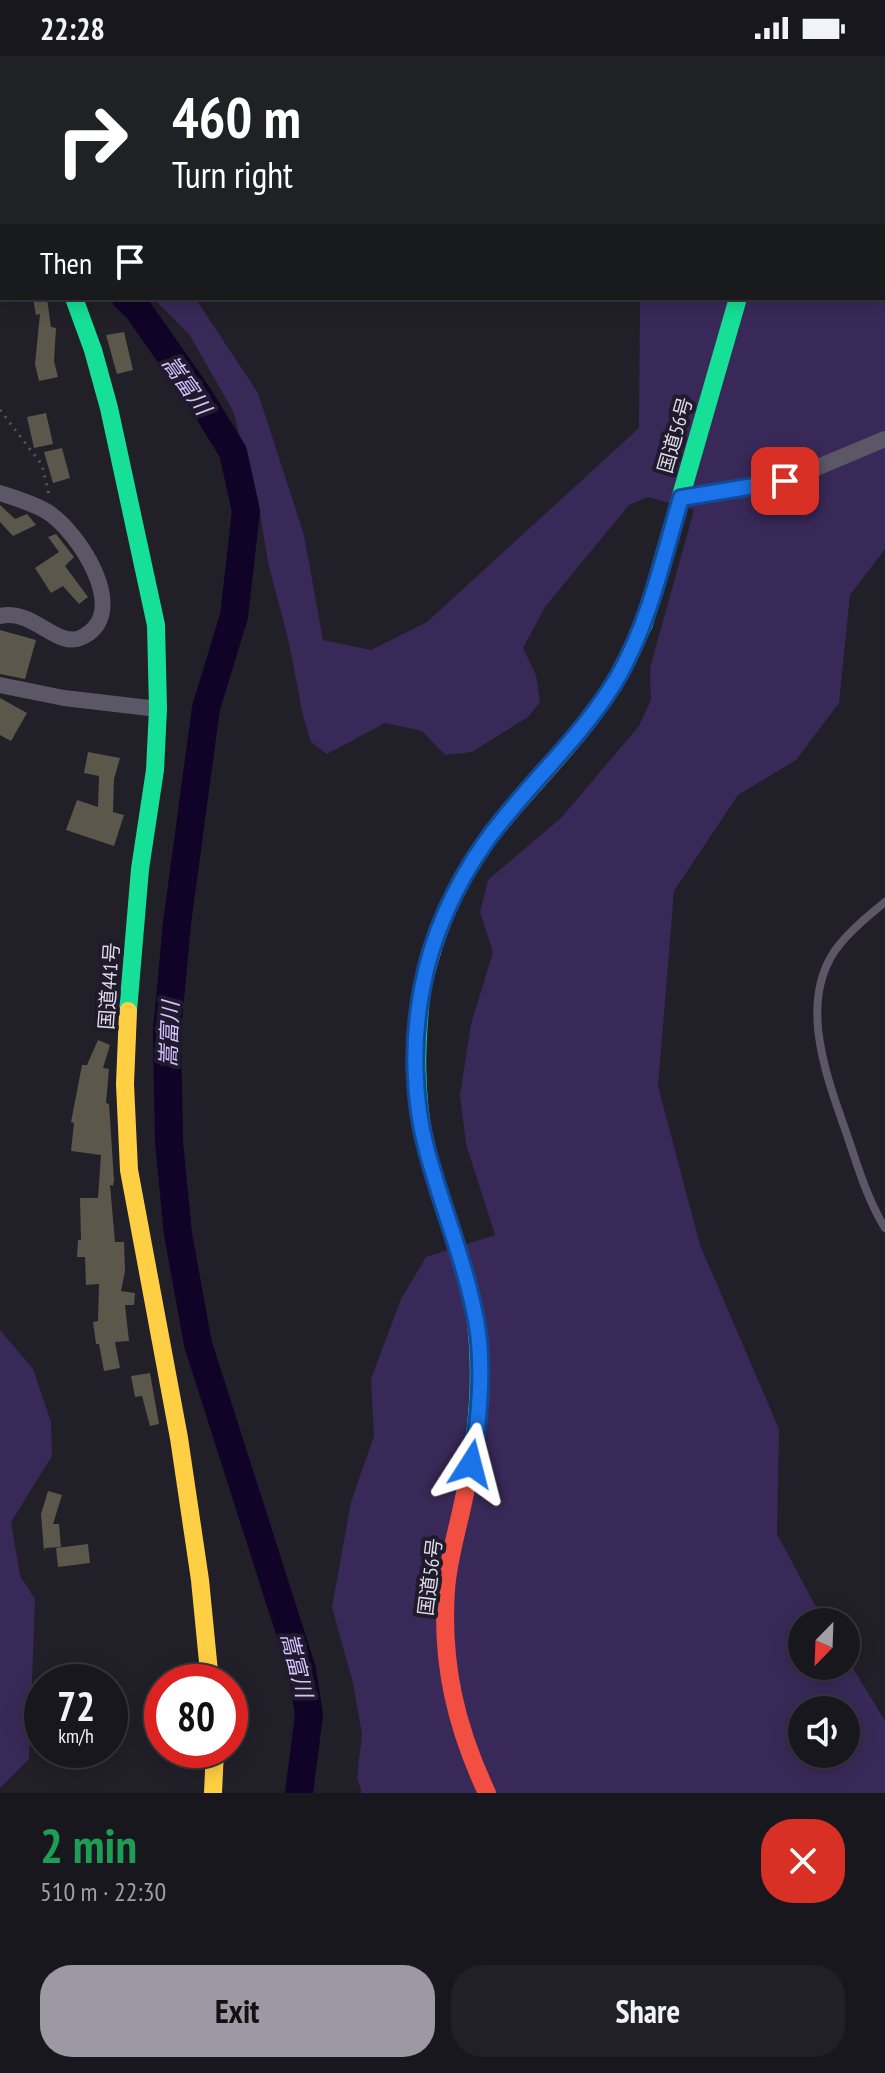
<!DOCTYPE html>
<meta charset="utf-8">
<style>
:root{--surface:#19171e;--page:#222027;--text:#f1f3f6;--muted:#9f9fa4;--line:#37363c;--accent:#9c99a4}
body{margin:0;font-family:"PT Sans Narrow","Noto Sans JP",sans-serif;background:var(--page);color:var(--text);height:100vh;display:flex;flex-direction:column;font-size:30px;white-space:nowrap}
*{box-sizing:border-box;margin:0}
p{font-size:26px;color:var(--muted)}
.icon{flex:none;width:44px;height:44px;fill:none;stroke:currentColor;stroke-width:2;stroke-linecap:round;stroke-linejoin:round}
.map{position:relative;height:1737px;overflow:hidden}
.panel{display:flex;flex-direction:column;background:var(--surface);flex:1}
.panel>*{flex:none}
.banner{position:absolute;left:0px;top:0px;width:886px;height:244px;box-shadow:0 4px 20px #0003,0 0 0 2px var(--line);background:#202124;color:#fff;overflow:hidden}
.needle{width:52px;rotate:203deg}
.fabs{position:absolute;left:788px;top:1552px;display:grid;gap:16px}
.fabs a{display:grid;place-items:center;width:72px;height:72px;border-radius:50%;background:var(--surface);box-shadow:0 4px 20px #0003,0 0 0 2px var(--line);font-size:40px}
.speed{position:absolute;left:24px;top:1608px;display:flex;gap:16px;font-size:40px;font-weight:700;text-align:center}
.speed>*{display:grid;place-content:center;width:104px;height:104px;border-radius:50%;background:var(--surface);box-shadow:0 4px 20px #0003,0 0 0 2px var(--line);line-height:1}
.speed small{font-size:20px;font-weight:400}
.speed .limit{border:12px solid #d22;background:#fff;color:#111}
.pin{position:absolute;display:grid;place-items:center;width:68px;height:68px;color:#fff;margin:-34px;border-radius:16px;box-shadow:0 4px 12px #0006}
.me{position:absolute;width:88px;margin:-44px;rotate:9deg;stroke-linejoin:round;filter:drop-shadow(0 0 6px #0008)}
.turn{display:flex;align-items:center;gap:28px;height:168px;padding:0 40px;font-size:36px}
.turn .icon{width:104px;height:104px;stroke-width:2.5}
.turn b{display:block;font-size:56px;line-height:68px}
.then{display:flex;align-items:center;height:76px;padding:0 40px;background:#0003;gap:16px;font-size:30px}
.round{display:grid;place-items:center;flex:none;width:84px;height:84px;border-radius:32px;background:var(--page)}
.headline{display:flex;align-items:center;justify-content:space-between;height:136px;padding:0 40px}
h1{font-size:48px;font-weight:800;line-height:60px;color:#1e9e55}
.cta{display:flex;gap:16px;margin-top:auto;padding:16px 40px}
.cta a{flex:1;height:92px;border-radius:32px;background:var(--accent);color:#111;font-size:32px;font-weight:800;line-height:92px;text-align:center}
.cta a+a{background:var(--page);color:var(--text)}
.status{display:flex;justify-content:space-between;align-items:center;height:56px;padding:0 40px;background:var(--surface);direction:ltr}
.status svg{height:22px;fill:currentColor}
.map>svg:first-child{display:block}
.green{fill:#392958;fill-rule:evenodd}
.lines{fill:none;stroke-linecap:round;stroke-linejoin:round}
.river{stroke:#110327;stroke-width:28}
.building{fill:#5b574a}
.path{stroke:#585560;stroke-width:3;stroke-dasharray:2 6;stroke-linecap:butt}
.lane{stroke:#5c5766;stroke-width:8}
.street{stroke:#5c5766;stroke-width:16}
.fast{stroke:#16e098;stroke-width:18}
.slow{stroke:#ffcf43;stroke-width:18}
.jam{stroke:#f24e42;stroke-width:18}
.route-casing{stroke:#114b97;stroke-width:20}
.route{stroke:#1a73e8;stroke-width:14}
.labels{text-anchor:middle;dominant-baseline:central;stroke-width:8;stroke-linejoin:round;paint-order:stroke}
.street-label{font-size:20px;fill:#dedbe7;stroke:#201b2c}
.water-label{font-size:22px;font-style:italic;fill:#d5c2ff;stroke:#201b2c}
</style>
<div class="status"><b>22:28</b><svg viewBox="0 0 49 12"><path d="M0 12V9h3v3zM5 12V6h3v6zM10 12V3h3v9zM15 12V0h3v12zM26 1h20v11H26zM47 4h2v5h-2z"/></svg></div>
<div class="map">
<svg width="885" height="1737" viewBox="0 0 885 1737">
<rect width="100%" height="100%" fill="#211f28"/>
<g class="green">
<path d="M 885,130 L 885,493 L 850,539 L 839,647 L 796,704 L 738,739 L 674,835 L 658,1030 L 700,1189 L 779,1373 L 777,1478 L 824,1566 L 802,1566 L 802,1610 L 846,1610 L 846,1601 L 885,1665 L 885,1737 L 362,1737 L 357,1722 L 362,1678 L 353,1627 L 332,1551 L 351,1446 L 374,1380 L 371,1323 L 401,1243 L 426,1201 L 495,1179 L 466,1088 L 460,1039 L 471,968 L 493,896 L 480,856 L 488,824 L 561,762 L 639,670 L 651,644 L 650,612 L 694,454 L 648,441 L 629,449 L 545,551 L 523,592 L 536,619 L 540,646 L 528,661 L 472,696 L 445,699 L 422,675 L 385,667 L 327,698 L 311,686 L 303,660 L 289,587 L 268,506 L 258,446 L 233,355 L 189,278 L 153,242 L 195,242 L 258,337 L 304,479 L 323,584 L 371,594 L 427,566 L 639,372 L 640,242 L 884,242 ZM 802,1654 L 846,1654 L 846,1698 L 802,1698 Z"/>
<path d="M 0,1274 L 33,1313 L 51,1366 L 52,1400 L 11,1466 L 20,1520 L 35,1543 L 29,1703 L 0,1732 Z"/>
</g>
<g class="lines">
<g class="river">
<path d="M 67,0 L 68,2"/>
<path d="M 126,242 L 137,252 L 198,339 L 233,396 L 246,455 L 234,560 L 206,652 L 177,867 L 167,976 L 169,1086 L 178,1178 L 198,1288 L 302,1614 L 309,1659 L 299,1737"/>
</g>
</g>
<g class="building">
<path d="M 33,242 L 47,242 L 51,271 L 56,272 L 54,305 L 58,321 L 39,325 L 35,308 L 40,258 L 36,259 Z"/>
<path d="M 124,276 L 133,314 L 117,318 L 106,279 Z"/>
<path d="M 46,357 L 53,388 L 34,392 L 27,361 Z"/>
<path d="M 62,392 L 70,422 L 53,427 L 44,396 Z"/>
<path d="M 0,449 L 15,463 L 27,458 L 36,469 L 13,480 L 0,466 Z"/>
<path d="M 56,478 L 74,501 L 65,510 L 88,541 L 79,548 L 63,530 L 51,537 L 35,512 L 59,496 L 48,481 Z"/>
<path d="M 0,574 L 36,584 L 25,623 L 0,618 Z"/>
<path d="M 0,642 L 27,657 L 11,685 L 0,679 Z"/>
<path d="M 88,696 L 120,702 L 114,723 L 113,756 L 124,759 L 114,790 L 66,774 L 77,744 L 98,751 L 99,720 L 84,717 Z"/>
<path d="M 98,984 L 110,989 L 103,1012 L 109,1013 L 106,1047 L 109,1048 L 114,1124 L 113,1130 L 110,1129 L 115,1186 L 124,1186 L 125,1215 L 121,1235 L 135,1237 L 134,1249 L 125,1249 L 129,1285 L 115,1286 L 120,1312 L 104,1315 L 99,1288 L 96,1288 L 93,1266 L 98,1265 L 99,1228 L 86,1229 L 85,1201 L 77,1201 L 78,1184 L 81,1184 L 80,1142 L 98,1142 L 101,1099 L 71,1095 L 74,1067 L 71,1066 L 82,1009 L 87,1009 Z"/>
<path d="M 150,1317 L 159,1368 L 150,1370 L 142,1340 L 135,1341 L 131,1320 Z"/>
<path d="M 48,1435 L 62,1439 L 53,1468 L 59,1468 L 61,1491 L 45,1492 L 44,1495 L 41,1458 Z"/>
<path d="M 88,1488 L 90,1507 L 58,1511 L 56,1492 Z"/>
</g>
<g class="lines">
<path class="path" d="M 0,354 L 42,409 L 49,439"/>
<path class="lane" d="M 885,846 C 870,858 852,873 840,888 C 796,941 826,1019 846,1076 C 857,1108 867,1143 885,1172"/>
<g class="street">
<path d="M 884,207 L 885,207"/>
<path d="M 0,437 C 15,442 32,447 46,455 C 78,474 134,559 80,582 C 57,592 32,552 0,560"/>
<path d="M 681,442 L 785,425 L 885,383"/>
<path d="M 0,629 L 64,642 L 158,653"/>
</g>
<g class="fast">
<path d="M 74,242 L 93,294 L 109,352 L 156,569 L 158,653 L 155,714 L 140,813 L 128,955"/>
<path d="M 624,609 L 644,568 L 738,242"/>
<path d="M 422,933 C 416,986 414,1038 426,1091 C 439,1150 468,1207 476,1267 C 483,1325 477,1381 465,1437"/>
</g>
<g class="slow">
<path d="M 839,2 L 841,0"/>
<path d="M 0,202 L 2,203"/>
<path d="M 422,933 C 434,880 455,826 488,783 C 532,725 591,675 624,609"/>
<path d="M 128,955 L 125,1028 L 129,1114 L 179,1382 L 200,1524 L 210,1626"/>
<path d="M 213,1737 L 215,1694"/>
</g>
<path class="jam" d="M 465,1437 C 459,1469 448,1502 446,1534 C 441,1608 456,1671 487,1737"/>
</g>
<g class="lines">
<defs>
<path id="route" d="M 471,1408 C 480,1364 484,1308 476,1264 C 465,1206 442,1151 427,1095 C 413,1044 412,985 422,933 C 431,881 456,827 487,784 C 528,727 584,680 619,619 C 650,564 663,502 681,442 L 785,425"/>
</defs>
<use href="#route" class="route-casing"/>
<use href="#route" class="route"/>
</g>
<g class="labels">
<g class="street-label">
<text transform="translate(675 379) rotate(-74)">国道56号</text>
<text transform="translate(109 930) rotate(-86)">国道441号</text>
<text transform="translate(430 1521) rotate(-83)">国道56号</text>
</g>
<g class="water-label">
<text transform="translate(187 329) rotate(55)">嵩富川</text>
<text transform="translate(169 978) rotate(-88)">嵩富川</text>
<text transform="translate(297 1609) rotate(76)">嵩富川</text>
</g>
</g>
</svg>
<div class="fabs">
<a><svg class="needle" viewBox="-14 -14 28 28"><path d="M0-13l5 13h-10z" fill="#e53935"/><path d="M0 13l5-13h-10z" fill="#9f9fa4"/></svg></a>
<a><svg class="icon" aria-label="sound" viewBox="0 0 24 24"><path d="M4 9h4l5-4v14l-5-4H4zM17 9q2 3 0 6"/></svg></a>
</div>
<div class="speed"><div>72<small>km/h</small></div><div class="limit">80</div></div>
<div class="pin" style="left:785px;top:425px;background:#d93025"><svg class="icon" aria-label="arrive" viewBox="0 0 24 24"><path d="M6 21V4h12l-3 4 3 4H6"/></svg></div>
<svg class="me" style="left:471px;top:1408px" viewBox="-20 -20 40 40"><path d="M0-17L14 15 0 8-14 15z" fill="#1a73e8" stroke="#fff" stroke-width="4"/></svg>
<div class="banner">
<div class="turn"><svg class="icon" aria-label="right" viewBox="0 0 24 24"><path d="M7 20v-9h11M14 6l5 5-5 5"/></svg><div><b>460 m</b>Turn right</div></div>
<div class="then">Then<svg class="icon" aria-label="arrive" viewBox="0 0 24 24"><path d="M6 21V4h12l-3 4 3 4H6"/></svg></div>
</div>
</div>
<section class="panel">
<div class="headline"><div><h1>2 min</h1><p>510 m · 22:30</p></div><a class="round" style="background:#d93025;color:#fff"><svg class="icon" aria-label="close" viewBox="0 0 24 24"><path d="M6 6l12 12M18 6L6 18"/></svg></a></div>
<div class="cta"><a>Exit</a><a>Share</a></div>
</section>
